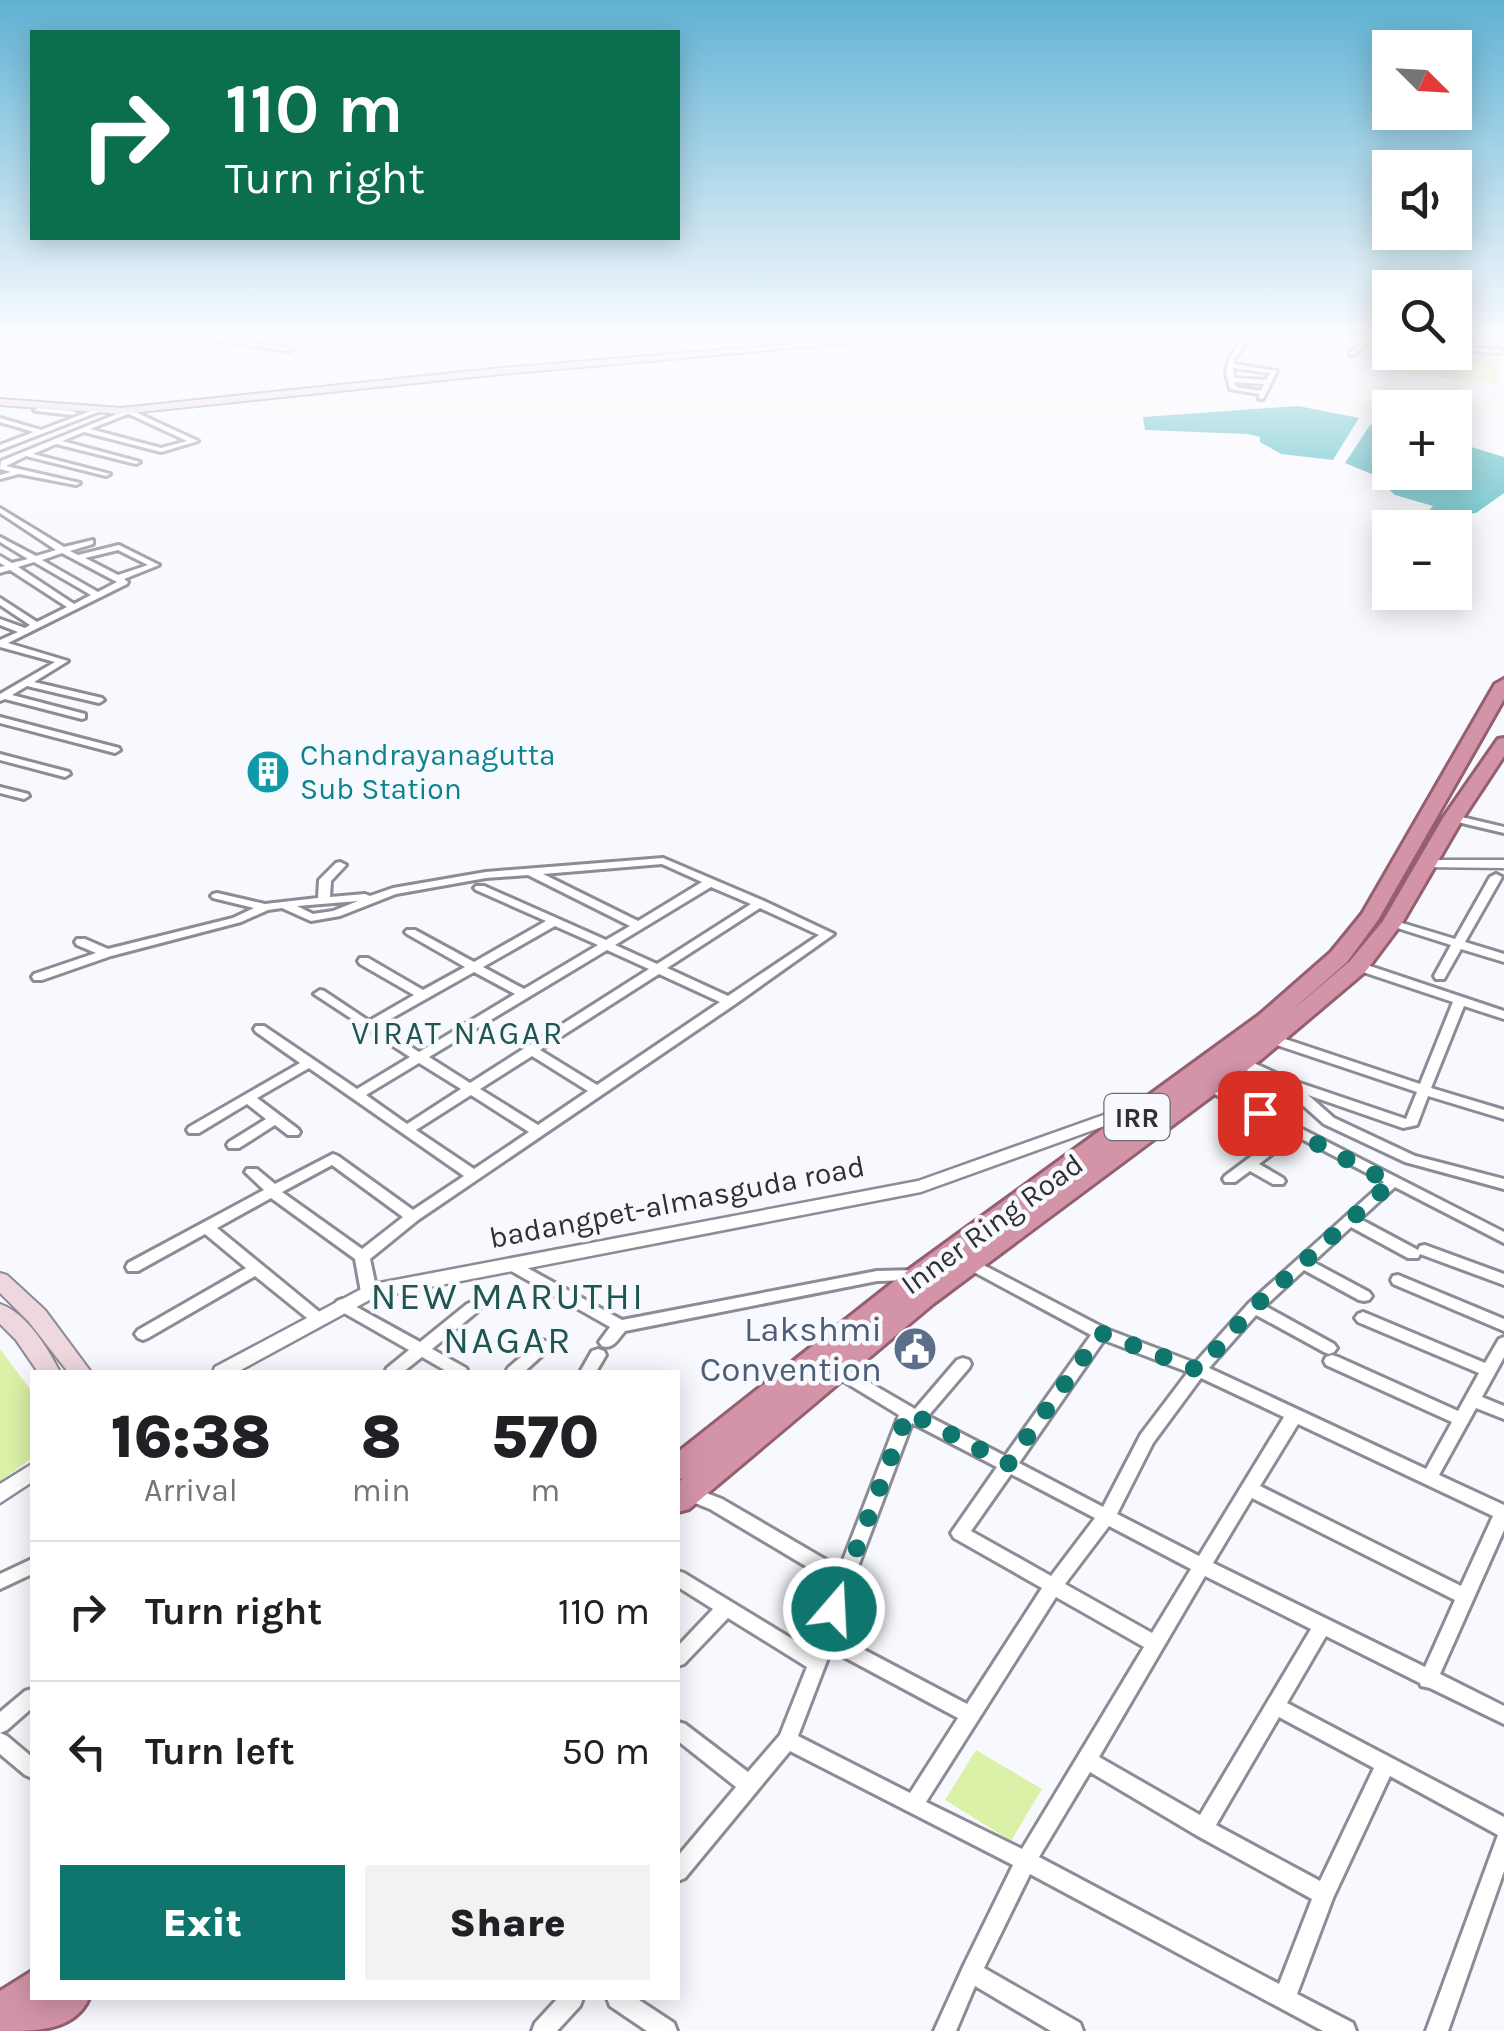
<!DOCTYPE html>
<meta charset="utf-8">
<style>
:root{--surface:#fff;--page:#f2f2f2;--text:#202124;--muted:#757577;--line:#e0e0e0;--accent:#0f766e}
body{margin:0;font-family:Karla,sans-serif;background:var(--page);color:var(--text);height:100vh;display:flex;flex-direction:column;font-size:38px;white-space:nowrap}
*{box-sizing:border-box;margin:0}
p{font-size:32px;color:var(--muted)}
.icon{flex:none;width:55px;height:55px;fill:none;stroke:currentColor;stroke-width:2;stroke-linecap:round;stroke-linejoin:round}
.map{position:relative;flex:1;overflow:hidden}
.sheet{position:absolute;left:30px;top:1370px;width:650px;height:630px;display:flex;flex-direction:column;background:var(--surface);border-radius:0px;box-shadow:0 5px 25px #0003}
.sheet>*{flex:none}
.banner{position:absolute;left:30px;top:30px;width:650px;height:210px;border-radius:0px;box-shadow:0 5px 25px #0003;background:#0b6e4f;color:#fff;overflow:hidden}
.needle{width:65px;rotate:114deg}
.buttons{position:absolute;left:1372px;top:30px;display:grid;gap:20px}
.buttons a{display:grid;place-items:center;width:100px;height:100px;border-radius:0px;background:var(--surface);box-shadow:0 5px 25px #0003;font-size:50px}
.pin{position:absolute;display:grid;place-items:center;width:85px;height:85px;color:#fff;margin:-42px;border-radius:20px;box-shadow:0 5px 15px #0006}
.me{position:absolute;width:110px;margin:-55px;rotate:19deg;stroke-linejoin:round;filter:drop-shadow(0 0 8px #0008)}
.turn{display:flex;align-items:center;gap:35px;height:210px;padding:0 30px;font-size:45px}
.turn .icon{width:130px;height:130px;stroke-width:2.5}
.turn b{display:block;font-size:70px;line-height:85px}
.eta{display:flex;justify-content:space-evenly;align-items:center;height:170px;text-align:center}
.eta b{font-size:60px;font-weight:800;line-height:70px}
.cta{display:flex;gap:20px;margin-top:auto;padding:20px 30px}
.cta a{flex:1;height:115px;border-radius:0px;background:var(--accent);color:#fff;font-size:40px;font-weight:800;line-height:115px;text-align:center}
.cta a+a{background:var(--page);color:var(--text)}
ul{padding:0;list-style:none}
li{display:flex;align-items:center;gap:30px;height:140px;padding:0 30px;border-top:2px solid var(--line)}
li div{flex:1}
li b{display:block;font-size:38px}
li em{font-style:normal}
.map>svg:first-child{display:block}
.green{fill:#dbf1a7}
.water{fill:#33afb7}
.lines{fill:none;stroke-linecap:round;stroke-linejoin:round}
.minor-casing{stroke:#8b8c95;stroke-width:6}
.tertiary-casing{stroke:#8b8c95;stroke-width:5}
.secondary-casing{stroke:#8b8c95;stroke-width:4}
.trunk-casing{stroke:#945f70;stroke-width:6}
.minor{fill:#fff;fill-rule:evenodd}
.tertiary{fill:#fff;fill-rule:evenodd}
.secondary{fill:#efd7de;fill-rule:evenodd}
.trunk{fill:#d494a7;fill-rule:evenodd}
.route{stroke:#0f766e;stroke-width:18;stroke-dasharray:0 32.4}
.labels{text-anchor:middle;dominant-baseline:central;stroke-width:9;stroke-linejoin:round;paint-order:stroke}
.shield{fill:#f8f9fe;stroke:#6b6c71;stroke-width:2.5}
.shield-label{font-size:28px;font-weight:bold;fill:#2f3034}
.culture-label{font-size:30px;fill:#0d838f;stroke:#f8f9fe;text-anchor:start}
.street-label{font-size:30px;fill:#2f3034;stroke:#f8f9fe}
.neighbourhood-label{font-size:32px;letter-spacing:2.5px;fill:#1f564d;stroke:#f8f9fe}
.near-service-label{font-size:35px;fill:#4e5e75;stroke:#f8f9fe;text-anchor:end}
.near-neighbourhood-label{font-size:38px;letter-spacing:2.5px;fill:#1f564d;stroke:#f8f9fe}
</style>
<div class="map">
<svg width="1504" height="2031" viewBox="0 0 1504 2031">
<rect width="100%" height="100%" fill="#f8f9fe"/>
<g class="green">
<path d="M 1410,355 L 1499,356 L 1499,384 L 1403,374 Z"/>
<path d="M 0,1349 L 32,1392 L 32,1458 L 0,1481 Z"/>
<path d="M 976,1750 L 1042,1789 L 1011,1841 L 945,1800 Z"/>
</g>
<g class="water">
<path d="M 1298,406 L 1359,418 L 1333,460 L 1281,454 L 1260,442 L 1260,437 L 1248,434 L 1145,430 L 1143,417 Z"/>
<path d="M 1370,425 L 1390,425 L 1390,472 L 1455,472 L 1455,442 L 1504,457 L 1504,493 L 1476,513 L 1433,518 L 1426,514 L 1433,506 L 1395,495 L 1374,475 L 1345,463 Z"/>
</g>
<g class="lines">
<defs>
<g id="minor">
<path d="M 206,339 L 226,339 L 293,349 L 290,351 Z"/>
<path d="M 1243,339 L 1249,339 L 1235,358 L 1234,364 L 1277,371 L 1263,399 L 1259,399 L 1259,394 L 1230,389 L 1226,373 L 1229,358 ZM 1233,368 L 1270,373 L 1266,380 L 1234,378 ZM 1234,382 L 1264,384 L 1261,391 L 1236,387 Z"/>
<path d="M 1366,339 L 1373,339 L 1354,355 L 1350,355 L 1350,353 Z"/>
<path d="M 1461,339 L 1467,339 L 1474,348 L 1500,349 L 1503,351 L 1500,353 L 1470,351 Z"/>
<path d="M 1383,347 L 1390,347 L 1390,351 L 1381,350 Z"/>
<path d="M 1410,352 L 1416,352 L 1417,355 L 1412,356 Z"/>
<path d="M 38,408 L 73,411 L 77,413 L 73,415 L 36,411 L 34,410 Z"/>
<path d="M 96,409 L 100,411 L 98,412 L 0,450 L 0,445 L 34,432 L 0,422 L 0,418 L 41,430 Z"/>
<path d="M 129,409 L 133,409 L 133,411 L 198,441 L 161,452 L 84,432 L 62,441 L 140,462 L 136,464 L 56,444 L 33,454 L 110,474 L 106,476 L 26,456 L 6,466 L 80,483 L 76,485 L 19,474 L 0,479 L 0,475 L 11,472 L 0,469 L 1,461 ZM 128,414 L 129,414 L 187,441 L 161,448 L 90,429 Z"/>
<path d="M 0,508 L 64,547 L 93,540 L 93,544 L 70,551 L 78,555 L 119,545 L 159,565 L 124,579 L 128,582 L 127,584 L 8,643 L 68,661 L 34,682 L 102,698 L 104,700 L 99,703 L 27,686 L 12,695 L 85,714 L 85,718 L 82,719 L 5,699 L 0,701 L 0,694 L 55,662 L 0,647 L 0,640 L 18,632 L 0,625 L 0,619 L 25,628 L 30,625 L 0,605 L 0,598 L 37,622 L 67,607 L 10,570 L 0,573 L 0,567 L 5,566 L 0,563 L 0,556 L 12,563 L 28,559 L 0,542 L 0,537 L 36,556 L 56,550 L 0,513 ZM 118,550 L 148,565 L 118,575 L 85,558 ZM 62,553 L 117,582 L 98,592 L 42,560 ZM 34,562 L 91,595 L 74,604 L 18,567 Z"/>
<path d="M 0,717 L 119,748 L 120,750 L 115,753 L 0,723 Z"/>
<path d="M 0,754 L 69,772 L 70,774 L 65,777 L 0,760 Z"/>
<path d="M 0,787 L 28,794 L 29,796 L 24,799 L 0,793 Z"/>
<path d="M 1453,815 L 1504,827 L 1504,833 L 1449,820 L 1448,818 Z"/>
<path d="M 663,858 L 764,901 L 834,934 L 734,1005 L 418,1220 L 370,1259 L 377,1292 L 374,1296 L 369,1297 L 364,1296 L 361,1292 L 355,1259 L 271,1198 L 217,1228 L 322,1314 L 325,1318 L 322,1322 L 317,1324 L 312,1322 L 255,1276 L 148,1338 L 143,1340 L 138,1338 L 135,1334 L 138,1330 L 246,1268 L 205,1234 L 138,1271 L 128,1271 L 126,1267 L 128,1263 L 264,1190 L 245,1172 L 247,1169 L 257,1169 L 275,1184 L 333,1154 L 338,1156 L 413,1210 L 464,1176 L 309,1068 L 257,1098 L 298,1129 L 300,1132 L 298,1135 L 288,1135 L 275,1125 L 239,1148 L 229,1148 L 227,1145 L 229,1142 L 266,1119 L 247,1104 L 199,1133 L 189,1133 L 187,1130 L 189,1127 L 300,1063 L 256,1032 L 254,1029 L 256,1026 L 264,1026 L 357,1089 L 410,1057 L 314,994 L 320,990 L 324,991 L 369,1021 L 414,995 L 360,964 L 358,961 L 360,958 L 368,958 L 423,990 L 465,967 L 407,934 L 405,932 L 407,930 L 415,930 L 474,962 L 546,921 L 476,890 L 474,888 L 476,886 L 484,886 L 606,940 L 630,926 L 528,875 L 486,878 L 396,894 L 340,916 L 311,921 L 282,908 L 268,910 L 241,922 L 111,956 L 42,980 L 34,980 L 32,977 L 34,974 L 96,953 L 77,945 L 75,942 L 77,939 L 85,939 L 108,949 L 233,918 L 254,908 L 213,898 L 211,896 L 213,894 L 217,893 L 265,904 L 318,898 L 319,880 L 336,863 L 340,862 L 346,865 L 331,881 L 330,897 L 365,894 L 370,896 L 393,888 L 486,872 ZM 662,864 L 702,882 L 638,921 L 543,874 ZM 711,887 L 751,904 L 657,964 L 615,945 ZM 358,901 L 333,911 L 313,914 L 297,906 ZM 760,908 L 819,935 L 728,996 L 667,968 ZM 555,926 L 598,945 L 524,989 L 483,967 ZM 607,950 L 649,969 L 470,1083 L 429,1057 ZM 474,972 L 515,994 L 419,1052 L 378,1026 ZM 659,974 L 720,1002 L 597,1085 L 540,1050 ZM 532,1056 L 588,1091 L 538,1125 L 480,1089 ZM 419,1063 L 461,1089 L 407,1124 L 366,1095 ZM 471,1095 L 529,1132 L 474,1169 L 416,1130 ZM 332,1165 L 403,1217 L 362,1249 L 282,1192 Z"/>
<path d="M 1496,874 L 1502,877 L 1465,942 L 1504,954 L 1504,962 L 1461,949 L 1444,979 L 1436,979 L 1434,976 L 1451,945 L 1388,925 L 1386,923 L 1392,920 L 1455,939 L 1490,877 Z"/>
<path d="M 1358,962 L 1504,1011 L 1504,1019 L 1464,1006 L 1431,1088 L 1504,1110 L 1504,1119 L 1428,1096 L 1417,1125 L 1403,1128 L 1308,1095 L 1334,1118 L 1415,1156 L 1504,1179 L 1504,1189 L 1405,1162 L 1324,1124 L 1281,1086 L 1237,1066 L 1236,1063 L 1237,1060 L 1247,1060 L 1291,1080 L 1406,1119 L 1417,1092 L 1268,1042 L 1266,1039 L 1272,1035 L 1276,1036 L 1420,1084 L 1453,1002 L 1354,969 L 1352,966 Z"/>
<path d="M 1208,1081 L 1504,1232 L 1504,1243 L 1395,1187 L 1360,1219 L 1418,1250 L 1420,1246 L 1425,1245 L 1504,1274 L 1504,1285 L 1420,1254 L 1418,1258 L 1408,1258 L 1351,1227 L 1313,1262 L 1369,1292 L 1372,1296 L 1369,1300 L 1364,1301 L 1359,1300 L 1304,1270 L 1265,1306 L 1334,1344 L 1337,1348 L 1334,1352 L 1329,1354 L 1324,1352 L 1256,1315 L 1209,1368 L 1426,1469 L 1452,1422 L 1326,1365 L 1324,1361 L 1326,1357 L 1332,1355 L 1338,1357 L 1458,1411 L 1479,1373 L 1358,1322 L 1355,1318 L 1358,1314 L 1363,1312 L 1368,1314 L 1485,1363 L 1499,1339 L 1504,1337 L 1504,1357 L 1482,1397 L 1504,1406 L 1504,1419 L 1476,1408 L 1439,1475 L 1504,1505 L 1504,1530 L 1440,1674 L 1504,1706 L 1504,1724 L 1430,1688 L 1421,1686 L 1420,1683 L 1326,1636 L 1287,1703 L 1504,1817 L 1504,1871 L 1448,2031 L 1426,2031 L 1498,1835 L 1390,1776 L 1333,1898 L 1297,1994 L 1353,2023 L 1356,2031 L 1323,2031 L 1030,1874 L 984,1968 L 1080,2023 L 1083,2031 L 1051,2031 L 975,1986 L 956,2031 L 934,2031 L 964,1965 L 1013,1865 L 790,1751 L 685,1878 L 678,1881 L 678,1856 L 736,1787 L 678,1741 L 678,1722 L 685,1724 L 748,1772 L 780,1735 L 807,1667 L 728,1618 L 684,1664 L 678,1666 L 678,1646 L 713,1609 L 678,1587 L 678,1571 L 684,1573 L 812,1651 L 834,1583 L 710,1509 L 678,1496 L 678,1482 L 722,1499 L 840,1568 L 899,1415 L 830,1373 L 828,1369 L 830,1365 L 836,1363 L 915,1409 L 957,1360 L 963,1358 L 969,1360 L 971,1364 L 969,1368 L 928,1416 L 1005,1456 L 1091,1335 L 963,1266 L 961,1262 L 963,1258 L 968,1257 L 1106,1329 L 1195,1363 L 1249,1303 L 1384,1182 L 1296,1136 L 1259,1164 L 1283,1178 L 1285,1181 L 1283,1184 L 1273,1184 L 1250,1171 L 1235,1182 L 1225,1182 L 1223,1179 L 1225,1176 L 1285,1131 L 1203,1088 L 1201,1085 L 1203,1082 ZM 1104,1340 L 1188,1372 L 1141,1434 L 1103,1507 L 1019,1463 ZM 1201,1378 L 1284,1417 L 1199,1556 L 1117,1514 L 1153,1443 ZM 912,1423 L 997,1467 L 951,1533 L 954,1538 L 1042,1588 L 967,1704 L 836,1635 L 853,1580 ZM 1298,1424 L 1493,1516 L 1461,1586 L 1260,1486 ZM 1011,1474 L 1095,1518 L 1051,1576 L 971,1531 ZM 1252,1498 L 1455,1600 L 1425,1667 L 1213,1563 ZM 1109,1526 L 1191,1569 L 1152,1633 L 1065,1584 ZM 1205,1576 L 1311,1629 L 1200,1815 L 1099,1757 ZM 1056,1597 L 1144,1647 L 1022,1849 L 926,1802 ZM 831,1650 L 958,1718 L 910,1793 L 798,1736 ZM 1279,1717 L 1374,1768 L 1320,1881 L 1216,1825 ZM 1090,1772 L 1196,1835 L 1312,1899 L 1279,1984 L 1039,1857 Z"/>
<path d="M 511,1259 L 622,1320 L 877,1271 L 917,1270 L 922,1271 L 924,1275 L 922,1279 L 917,1280 L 877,1281 L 625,1331 C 618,1339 613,1350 602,1346 L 599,1342 L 610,1327 L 506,1268 L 504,1264 L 506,1260 Z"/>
<path d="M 1398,1275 L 1504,1319 L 1504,1331 L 1393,1284 L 1391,1280 L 1393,1276 Z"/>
<path d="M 342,1299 L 420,1342 L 467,1304 L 472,1302 L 477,1304 L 480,1308 L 477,1312 L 432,1349 L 466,1368 L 468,1372 L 448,1372 L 422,1357 L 403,1372 L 385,1372 L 387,1368 L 409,1350 L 337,1309 L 334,1305 L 337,1301 Z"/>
<path d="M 543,1340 L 548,1342 L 551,1346 L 548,1350 L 524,1372 L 506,1372 L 508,1368 L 538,1342 Z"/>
<path d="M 598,1349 L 604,1351 L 606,1355 L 596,1372 L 580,1372 L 592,1351 Z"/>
<path d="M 32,1559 L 32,1574 L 0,1589 L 0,1574 Z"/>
<path d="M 32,1689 L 32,1708 L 7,1730 L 0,1733 L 0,1712 L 25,1691 Z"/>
<path d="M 0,1733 L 7,1736 L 32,1757 L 32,1778 L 25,1775 L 0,1754 Z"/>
<path d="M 558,1998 L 583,1998 L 580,2006 L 557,2031 L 532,2031 L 535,2023 Z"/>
<path d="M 607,1998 L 636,1998 L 674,2023 L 677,2031 L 647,2031 L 610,2006 Z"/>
</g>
<g id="tertiary">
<path d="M 1426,860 L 1504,860 L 1504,868 L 1421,867 L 1419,864 L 1421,861 Z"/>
<path d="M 1143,1101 L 1151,1106 L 1149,1110 L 921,1192 L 373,1298 L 237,1372 L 213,1372 L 215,1367 L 369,1285 L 918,1181 Z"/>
<path d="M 32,1464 L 32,1482 L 0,1503 L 0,1484 Z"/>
</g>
<g id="secondary">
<path d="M 856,339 L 895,339 L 501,374 L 121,414 L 0,405 L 0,399 L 121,408 L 501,368 Z"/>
<path d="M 0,1273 L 7,1275 L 45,1310 L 91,1372 L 68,1372 L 29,1322 L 0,1293 Z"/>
<path d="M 0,1304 C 27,1313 48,1349 60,1372 L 38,1372 L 16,1340 L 0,1324 Z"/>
</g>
<g id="trunk">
<path d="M 1504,679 L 1504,699 L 1378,920 L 1347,962 L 1284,1017 L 1350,961 L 1383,921 L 1443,818 L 1498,739 L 1504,738 L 1504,756 L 1463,818 L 1402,923 L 1366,971 L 1263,1058 L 933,1304 L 689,1509 L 678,1512 L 678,1483 L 683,1478 L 678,1480 L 678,1452 L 911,1268 L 1259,1015 L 1331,952 L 1362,914 L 1495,684 Z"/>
<path d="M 32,1971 L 32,1998 L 89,1998 C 75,2031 36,2031 0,2031 L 0,1991 Z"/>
</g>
</defs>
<use href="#minor" class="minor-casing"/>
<use href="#tertiary" class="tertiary-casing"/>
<use href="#secondary" class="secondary-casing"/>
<use href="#trunk" class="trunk-casing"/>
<use href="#minor" class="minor"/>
<use href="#tertiary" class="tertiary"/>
<use href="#secondary" class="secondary"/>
<use href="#trunk" class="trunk"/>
</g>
<linearGradient id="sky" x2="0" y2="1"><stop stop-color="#5fb2d4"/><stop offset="0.54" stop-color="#fcfcff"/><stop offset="1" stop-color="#fcfcff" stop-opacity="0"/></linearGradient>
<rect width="1504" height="624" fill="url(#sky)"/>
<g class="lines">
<path class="route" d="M 834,1609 L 908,1412 L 1008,1464 L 1101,1333 L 1198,1370 L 1254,1307 L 1391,1183 L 1260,1113"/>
</g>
<defs>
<symbol id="building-disc" viewBox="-11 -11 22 22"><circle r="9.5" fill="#0f9aa8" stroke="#f8f9fe"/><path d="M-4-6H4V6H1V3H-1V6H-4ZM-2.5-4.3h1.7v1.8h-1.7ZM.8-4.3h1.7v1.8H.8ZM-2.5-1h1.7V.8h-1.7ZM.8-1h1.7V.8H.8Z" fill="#fff"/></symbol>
<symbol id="civic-disc" viewBox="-11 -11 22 22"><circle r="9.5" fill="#5c6f8a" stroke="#f8f9fe"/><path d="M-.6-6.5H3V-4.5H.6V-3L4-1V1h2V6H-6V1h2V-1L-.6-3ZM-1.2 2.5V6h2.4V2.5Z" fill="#fff"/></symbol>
</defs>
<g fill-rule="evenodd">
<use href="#building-disc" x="243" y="747" width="50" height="50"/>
<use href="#civic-disc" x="890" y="1324" width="50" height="50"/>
</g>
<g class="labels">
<rect class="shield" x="1104.5" y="1094" width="65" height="46" rx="8"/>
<g class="shield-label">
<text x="1137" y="1117">IRR</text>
</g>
<g class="culture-label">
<text x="300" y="755">Chandrayanagutta<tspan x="300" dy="34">Sub Station</tspan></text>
</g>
<g class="street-label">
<text transform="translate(677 1202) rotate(-11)">badangpet-almasguda road</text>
<text transform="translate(992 1224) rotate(-36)">Inner Ring Road</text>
</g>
<g class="neighbourhood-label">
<text x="458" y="1033">VIRAT NAGAR</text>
</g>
<g class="near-service-label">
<text x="882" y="1329">Lakshmi<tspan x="882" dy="40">Convention</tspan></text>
</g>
<g class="near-neighbourhood-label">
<text x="508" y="1296">NEW MARUTHI<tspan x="508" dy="44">NAGAR</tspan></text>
</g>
</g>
</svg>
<div class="buttons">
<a><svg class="needle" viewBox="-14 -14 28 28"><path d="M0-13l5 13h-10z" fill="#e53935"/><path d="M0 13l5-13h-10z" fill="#757577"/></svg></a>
<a><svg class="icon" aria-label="sound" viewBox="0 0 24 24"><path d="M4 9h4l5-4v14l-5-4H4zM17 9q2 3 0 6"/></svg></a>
<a><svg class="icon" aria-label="search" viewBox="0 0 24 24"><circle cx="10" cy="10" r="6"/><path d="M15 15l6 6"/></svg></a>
<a>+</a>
<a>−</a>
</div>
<div class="pin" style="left:1260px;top:1113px;background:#d93025"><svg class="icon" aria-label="arrive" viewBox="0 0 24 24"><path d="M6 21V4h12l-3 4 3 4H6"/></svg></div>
<svg class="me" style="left:834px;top:1609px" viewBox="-20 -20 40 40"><circle r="17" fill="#0f766e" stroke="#fff" stroke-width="3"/><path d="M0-11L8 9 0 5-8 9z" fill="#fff"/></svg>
<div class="banner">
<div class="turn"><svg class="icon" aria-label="right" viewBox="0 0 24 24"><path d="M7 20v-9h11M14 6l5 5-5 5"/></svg><div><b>110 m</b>Turn right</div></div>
</div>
<section class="sheet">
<div class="eta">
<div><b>16:38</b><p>Arrival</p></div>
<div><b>8</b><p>min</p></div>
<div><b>570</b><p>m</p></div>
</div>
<ul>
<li><svg class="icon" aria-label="right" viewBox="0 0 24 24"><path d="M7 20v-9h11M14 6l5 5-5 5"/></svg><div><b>Turn right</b></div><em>110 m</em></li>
<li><svg class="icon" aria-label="left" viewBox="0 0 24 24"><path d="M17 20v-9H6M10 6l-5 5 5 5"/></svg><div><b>Turn left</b></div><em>50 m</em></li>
</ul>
<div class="cta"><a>Exit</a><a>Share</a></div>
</section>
</div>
